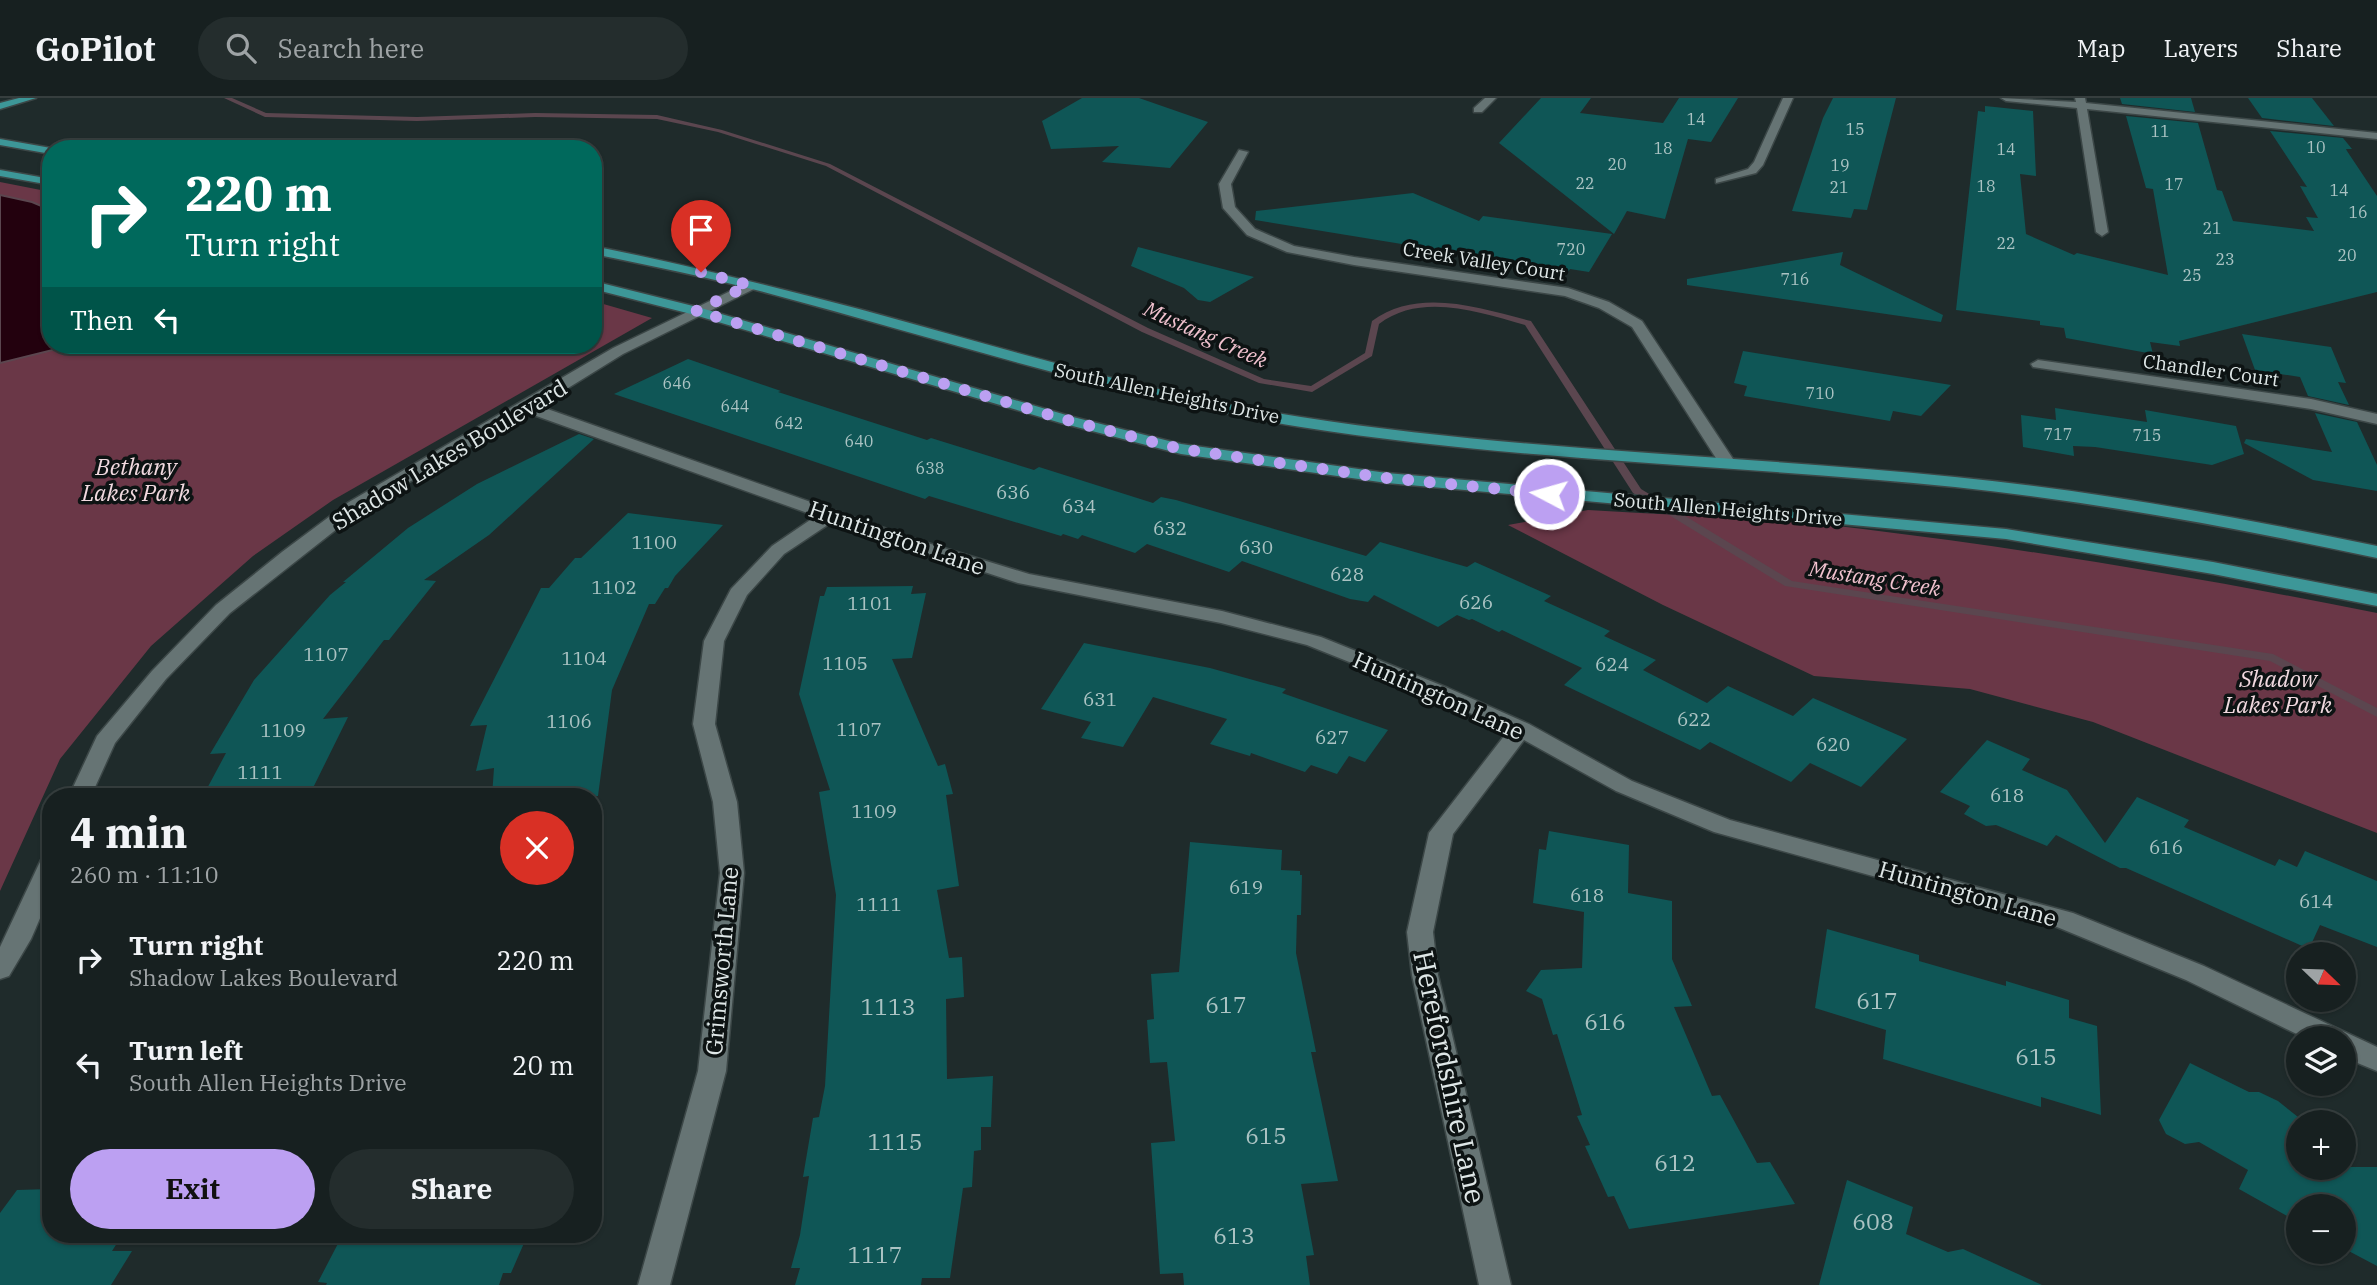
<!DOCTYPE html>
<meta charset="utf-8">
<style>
:root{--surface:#172020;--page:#242d2d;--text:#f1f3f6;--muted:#9ea3a5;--line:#363e3e;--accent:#bca0f2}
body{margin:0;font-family:"IBM Plex Serif",serif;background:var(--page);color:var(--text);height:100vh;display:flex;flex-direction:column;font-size:26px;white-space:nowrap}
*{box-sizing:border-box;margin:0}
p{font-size:23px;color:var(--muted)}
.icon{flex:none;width:38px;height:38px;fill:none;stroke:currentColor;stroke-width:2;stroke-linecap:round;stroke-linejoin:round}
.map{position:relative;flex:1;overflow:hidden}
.details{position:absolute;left:42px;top:690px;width:560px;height:455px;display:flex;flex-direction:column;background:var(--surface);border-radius:28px;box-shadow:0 2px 5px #0004,0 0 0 2px var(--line)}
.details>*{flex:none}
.banner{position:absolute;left:42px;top:42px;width:560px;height:214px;border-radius:28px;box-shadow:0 2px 5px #0004,0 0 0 2px var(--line);background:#00695c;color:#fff;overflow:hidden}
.needle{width:46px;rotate:113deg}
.controls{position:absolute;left:2286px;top:844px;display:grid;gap:14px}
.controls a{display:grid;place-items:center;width:70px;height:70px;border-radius:50%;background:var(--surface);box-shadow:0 2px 5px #0004,0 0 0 2px var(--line);font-size:35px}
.pin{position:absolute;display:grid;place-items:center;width:60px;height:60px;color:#fff;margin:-72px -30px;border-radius:50% 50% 50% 0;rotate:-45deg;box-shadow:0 0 7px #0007}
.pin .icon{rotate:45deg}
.me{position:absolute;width:77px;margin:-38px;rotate:276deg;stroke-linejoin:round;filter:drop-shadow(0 0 5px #0008)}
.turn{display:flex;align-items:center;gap:24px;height:147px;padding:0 28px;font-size:32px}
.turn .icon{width:91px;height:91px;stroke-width:2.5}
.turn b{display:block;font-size:49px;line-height:60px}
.then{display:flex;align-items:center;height:66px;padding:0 28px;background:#0003;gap:14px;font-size:26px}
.round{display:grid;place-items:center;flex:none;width:74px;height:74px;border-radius:37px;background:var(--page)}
.headline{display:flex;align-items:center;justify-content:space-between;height:119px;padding:0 28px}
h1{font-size:42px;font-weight:800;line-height:52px}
.button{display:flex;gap:14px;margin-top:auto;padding:14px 28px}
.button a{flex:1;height:80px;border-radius:42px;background:var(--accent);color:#111;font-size:28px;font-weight:800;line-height:80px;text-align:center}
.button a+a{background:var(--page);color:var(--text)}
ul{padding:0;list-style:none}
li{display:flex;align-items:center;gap:21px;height:105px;padding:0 28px}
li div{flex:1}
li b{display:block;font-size:26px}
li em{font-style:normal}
header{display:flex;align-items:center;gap:42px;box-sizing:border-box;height:98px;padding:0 35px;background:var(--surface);border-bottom:2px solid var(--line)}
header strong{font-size:33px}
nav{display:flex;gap:38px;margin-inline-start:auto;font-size:24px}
.search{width:490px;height:63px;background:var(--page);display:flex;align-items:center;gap:18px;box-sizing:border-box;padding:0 24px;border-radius:38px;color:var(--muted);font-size:26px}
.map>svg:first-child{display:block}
.green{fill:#6a3747}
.water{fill:#23010e;stroke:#5b464f;stroke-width:2}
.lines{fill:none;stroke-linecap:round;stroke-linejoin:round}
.stream{fill:#5b464f;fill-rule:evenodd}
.building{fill:#0f5656}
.minor-casing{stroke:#3c4747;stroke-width:3}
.major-casing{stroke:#3c4747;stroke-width:3}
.minor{fill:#667474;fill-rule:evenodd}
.major{fill:#3d9798;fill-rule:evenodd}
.route{stroke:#bca0f2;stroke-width:12;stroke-dasharray:0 21.6}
.labels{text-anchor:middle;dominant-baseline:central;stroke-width:7;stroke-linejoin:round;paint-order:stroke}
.far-number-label{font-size:16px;fill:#abc3c3}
.far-street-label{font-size:19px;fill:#dfe7e7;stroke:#0d1313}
.number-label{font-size:19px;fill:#abc3c3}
.far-water-label{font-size:21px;font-style:italic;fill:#f1c2cf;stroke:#0d1313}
.street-label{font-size:23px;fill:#dfe7e7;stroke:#0d1313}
.park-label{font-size:23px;font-style:italic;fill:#f2dae0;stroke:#0d1313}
.near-number-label{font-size:23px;fill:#abc3c3}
.near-street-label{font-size:28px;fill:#dfe7e7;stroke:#0d1313}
</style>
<header>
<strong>GoPilot</strong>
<div class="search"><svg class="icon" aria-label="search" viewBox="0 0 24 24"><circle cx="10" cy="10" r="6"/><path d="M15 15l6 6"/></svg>Search here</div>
<nav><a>Map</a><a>Layers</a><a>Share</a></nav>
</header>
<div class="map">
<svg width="2377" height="1187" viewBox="0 0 2377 1187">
<rect width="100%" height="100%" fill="#1f2b2b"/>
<g class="green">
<path d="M 0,84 L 51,94 L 51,247 L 593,247 L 593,203 L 652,220 L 333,402 L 253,458 L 151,548 L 60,661 L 0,793 Z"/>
<path d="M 1588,412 C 1679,418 1772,420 1863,431 C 2035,452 2207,481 2377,515 L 2377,735 L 2093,624 L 1970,591 L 1814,578 L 1663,507 L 1508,427 Z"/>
</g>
<path class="water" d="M 0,97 L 32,104 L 51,112 L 51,247 L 73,247 L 0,265 Z"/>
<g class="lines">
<path class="stream" d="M 224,0 L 232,0 L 266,15 L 417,19 L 535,15 L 657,17 L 722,32 L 830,66 L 1148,230 L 1264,281 L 1311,288 L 1365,255 L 1372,223 C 1419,189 1479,210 1531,223 L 1641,391 L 1792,483 L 2273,556 L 2377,610 L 2377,619 L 2270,563 L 1785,488 L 1633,395 L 1525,227 C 1479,214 1421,194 1379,226 L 1372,258 L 1312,294 L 1259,285 L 1142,234 L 826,68 L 718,34 L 657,21 L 535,19 L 417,23 L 265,19 Z"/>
</g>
<g class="building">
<path d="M 1082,0 L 1139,0 L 1208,24 L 1170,70 L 1102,64 L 1119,48 L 1051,51 L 1042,23 Z"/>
<path d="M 1541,0 L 1591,0 L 1580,15 L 1663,25 L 1679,0 L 1738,0 L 1711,44 L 1688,41 L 1665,121 L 1627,113 L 1614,136 L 1499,45 Z"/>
<path d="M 1833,0 L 1896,0 L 1867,112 L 1854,111 L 1851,120 L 1792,113 L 1823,20 Z"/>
<path d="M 2120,0 L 2191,0 L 2195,14 L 2122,6 Z"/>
<path d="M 2248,0 L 2312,0 L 2334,28 L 2262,20 Z"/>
<path d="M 1985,8 L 2033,13 L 2036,78 L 2020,76 L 2026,136 L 2074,157 L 2077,155 L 2168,177 L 2153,91 L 2146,90 L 2126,18 L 2198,25 L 2217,92 L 2222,93 L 2233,123 L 2314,133 L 2306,119 L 2318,120 L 2300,88 L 2307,89 L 2270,33 L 2343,40 L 2352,51 L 2346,51 L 2347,53 L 2377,98 L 2377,194 L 2179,243 L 2180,248 L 2150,244 L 2153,256 L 2066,240 L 2064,230 L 2040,227 L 2040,223 L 1956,212 L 1978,13 L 1985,14 Z"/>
<path d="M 1413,95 L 1479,123 L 1483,118 L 1612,136 L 1589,174 L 1570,171 L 1567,175 L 1472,161 L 1475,158 L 1255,122 L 1256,113 Z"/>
<path d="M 1138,149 L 1254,179 L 1210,204 L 1198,202 L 1184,190 L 1131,168 Z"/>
<path d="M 1843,154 L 1840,167 L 1943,217 L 1941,224 L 1687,187 L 1687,181 Z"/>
<path d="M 2242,236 L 2331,249 L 2346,285 L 2338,284 L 2349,307 L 2308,298 L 2300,279 L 2255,272 Z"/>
<path d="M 1743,253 L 1951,287 L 1921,318 L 1893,313 L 1890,323 L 1744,298 L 1747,288 L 1734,285 Z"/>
<path d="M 688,261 L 781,293 L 778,294 L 927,342 L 931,340 L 1034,372 L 1039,369 L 1153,405 L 1161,399 L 1176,402 L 1366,458 L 1380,444 L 1467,469 L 1475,464 L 1551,498 L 1544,503 L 1610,533 L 1604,538 L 1656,562 L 1643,572 L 1707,605 L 1728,588 L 1793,618 L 1813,600 L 1907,641 L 1861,689 L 1810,665 L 1791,684 L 1710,644 L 1700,652 L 1564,587 L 1582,570 L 1502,532 L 1499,534 L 1472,521 L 1469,522 L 1457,517 L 1438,529 L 1374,497 L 1368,504 L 1350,501 L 1242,463 L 1229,474 L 1147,446 L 1135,455 L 1082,437 L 1078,441 L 1063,436 L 1061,438 L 929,398 L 925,401 L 614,296 Z"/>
<path d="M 2055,310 L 2147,324 L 2145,312 L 2236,328 L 2244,356 L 2212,367 L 2095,349 L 2073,348 L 2074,358 L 2023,349 L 2021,317 L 2056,322 Z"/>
<path d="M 2315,315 L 2357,324 L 2377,367 L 2377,393 L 2313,382 L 2244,345 L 2246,341 L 2332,354 Z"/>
<path d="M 579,336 L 594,341 L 489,437 L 424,482 L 436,483 L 389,542 L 384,542 L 323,621 L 348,619 L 309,698 L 203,698 L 226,655 L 210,656 L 254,582 L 330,497 L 346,484 L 343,484 L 408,430 L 477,386 Z"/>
<path d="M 628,415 L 723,427 L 675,478 L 668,490 L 665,490 L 655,506 L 649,506 L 612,592 L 598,698 L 492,698 L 494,670 L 476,673 L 487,627 L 470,628 L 541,490 L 549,490 L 575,460 L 581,460 Z"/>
<path d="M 913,488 L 911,496 L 926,495 L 912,560 L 892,561 L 938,668 L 945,666 L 953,696 L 946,697 L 959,788 L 937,792 L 949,860 L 962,859 L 964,899 L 946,901 L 947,981 L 993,978 L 991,1029 L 981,1029 L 981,1052 L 974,1053 L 972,1089 L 963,1090 L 950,1180 L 922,1180 L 921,1187 L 795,1187 L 800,1170 L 791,1170 L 800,1137 L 809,1078 L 803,1079 L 813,1020 L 819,1019 L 825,988 L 836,797 L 819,694 L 830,692 L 799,596 L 820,498 L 824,498 L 827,489 Z"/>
<path d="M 1084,545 L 1210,570 L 1286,591 L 1282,595 L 1388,632 L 1365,664 L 1349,658 L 1337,676 L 1311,667 L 1305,674 L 1251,655 L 1250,658 L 1210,646 L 1227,621 L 1153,599 L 1123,649 L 1081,640 L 1091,624 L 1041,611 Z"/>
<path d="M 1987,642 L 2030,661 L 2022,672 L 2067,692 L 2105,745 L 2137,699 L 2189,722 L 2184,729 L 2275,768 L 2279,761 L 2297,769 L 2305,753 L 2377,783 L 2377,849 L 2320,827 L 2309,851 L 2126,770 L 2120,770 L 2056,737 L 2047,748 L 1996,727 L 1986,728 L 1964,716 L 1970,708 L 1940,694 Z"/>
<path d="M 1549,733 L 1629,747 L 1628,795 L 1672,803 L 1672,861 L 1692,908 L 1674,909 L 1712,998 L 1720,997 L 1757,1065 L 1770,1064 L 1795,1106 L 1629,1131 L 1614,1098 L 1608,1099 L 1585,1048 L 1590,1047 L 1577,1018 L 1582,1017 L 1557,936 L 1553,937 L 1542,901 L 1526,893 L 1541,872 L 1582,870 L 1584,814 L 1533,805 L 1539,751 L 1546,752 Z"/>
<path d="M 1190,744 L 1282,752 L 1281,772 L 1300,773 L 1300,777 L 1302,777 L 1301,817 L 1297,817 L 1296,855 L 1316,954 L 1311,954 L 1338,1083 L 1301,1086 L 1314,1157 L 1306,1158 L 1310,1187 L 1184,1187 L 1183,1175 L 1160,1176 L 1151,1045 L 1175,1043 L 1167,964 L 1150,965 L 1147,922 L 1154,921 L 1151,876 L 1179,874 Z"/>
<path d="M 1827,831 L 1919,857 L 1919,863 L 2006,888 L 2006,883 L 2069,902 L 2069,920 L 2097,928 L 2101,1017 L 2041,999 L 2041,1009 L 1883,961 L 1886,932 L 1815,910 Z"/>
<path d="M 2190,965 L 2249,994 L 2259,994 L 2278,1003 L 2298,1019 L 2298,1069 L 2377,1069 L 2377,1168 L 2343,1150 L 2343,1108 L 2298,1108 L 2298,1124 L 2239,1091 L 2248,1072 L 2199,1044 L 2185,1046 L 2166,1036 L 2159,1022 Z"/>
<path d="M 1847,1082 L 1913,1109 L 1906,1136 L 1948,1154 L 1963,1151 L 2042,1187 L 1819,1187 Z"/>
<path d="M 51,1091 L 51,1136 L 123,1136 L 112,1153 L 132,1153 L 111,1187 L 0,1187 L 0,1115 L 17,1092 Z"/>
<path d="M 343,1136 L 528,1136 L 511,1175 L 503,1175 L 499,1187 L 326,1187 L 327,1185 L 318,1184 Z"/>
</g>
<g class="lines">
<defs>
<g id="minor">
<path d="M 1485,0 L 1496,0 L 1482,14 L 1474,14 L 1474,10 Z"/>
<path d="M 1783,0 L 1793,0 L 1763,67 L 1756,75 L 1716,85 L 1716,81 L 1748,71 L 1754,64 Z"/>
<path d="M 2001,0 L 2076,4 L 2075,0 L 2085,0 L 2086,5 L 2377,35 L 2377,41 L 2087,11 L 2108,134 L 2102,138 L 2096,134 L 2077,10 L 2006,3 Z"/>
<path d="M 1239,52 L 1248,54 L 1231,86 L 1235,109 L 1255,131 L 1294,148 L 1354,159 L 1568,190 L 1609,204 L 1642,223 L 1735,364 L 1727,369 L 1721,368 L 1632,229 L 1599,210 L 1565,198 L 1354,167 L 1287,154 L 1247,137 L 1223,110 L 1219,86 Z"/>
<path d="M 749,184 L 754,185 L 754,191 L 623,256 L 539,308 L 921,443 L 1029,476 L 1222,513 L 1321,539 L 1448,590 L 1529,626 L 1632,683 L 1730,722 L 2073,815 L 2204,868 L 2377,949 L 2377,973 L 2343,959 L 2343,940 L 2305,940 L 2186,882 L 2057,829 L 1714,734 L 1616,693 L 1524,642 L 1453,736 L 1433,834 L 1438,877 L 1511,1187 L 1479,1187 L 1412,877 L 1407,834 L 1429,735 L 1508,633 L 1434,598 L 1307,547 L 1221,525 L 1018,485 L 832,424 L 784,456 L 747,497 L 724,543 L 715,626 L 737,704 L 744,775 L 726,973 L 670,1187 L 638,1187 L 698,973 L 720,775 L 713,704 L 693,626 L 704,543 L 731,491 L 772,448 L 816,418 L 528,315 L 361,412 L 230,515 L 166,581 L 115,645 L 91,698 L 69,698 L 97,638 L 152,573 L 216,507 L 282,454 L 349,404 L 613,250 Z"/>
<path d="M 2038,262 L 2311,301 L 2377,316 L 2377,326 L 2311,311 L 2033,269 L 2031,266 Z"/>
<path d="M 51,758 L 51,795 L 31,841 L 9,878 L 0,881 L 0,849 L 39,766 L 42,760 Z"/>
</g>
<g id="major">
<path d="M 19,0 L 36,0 L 0,11 L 0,5 Z"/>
<path d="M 0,41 L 51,50 L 55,51 L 51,51 L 51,56 L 0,47 Z"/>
<path d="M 0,72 L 51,81 L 51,87 L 0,78 Z"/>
<path d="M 593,148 C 683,166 771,188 859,211 C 1006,251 1151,296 1301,319 C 1518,353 1737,357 1955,379 C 2097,393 2237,419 2377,448 L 2377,460 C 2237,430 2097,404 1955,389 C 1737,367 1518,363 1301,329 C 1121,300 947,243 771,196 C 712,180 653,168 593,156 Z"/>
<path d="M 593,183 L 701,210 L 1073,319 L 1181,346 L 1387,375 L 2006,431 L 2213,464 L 2377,496 L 2377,508 L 2213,476 L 2006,441 L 1387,385 L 1181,356 L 1061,325 L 691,216 L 593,191 Z"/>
</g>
</defs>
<use href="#minor" class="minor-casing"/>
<use href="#major" class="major-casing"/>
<use href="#minor" class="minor"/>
<use href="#major" class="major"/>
</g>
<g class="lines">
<path class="route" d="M 701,174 L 749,187 L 696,213 L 1067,322 L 1181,351 L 1387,380 L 1549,396"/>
</g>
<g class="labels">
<g class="far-number-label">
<text x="1696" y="21">14</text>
<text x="1855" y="31">15</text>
<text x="2160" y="33">11</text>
<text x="2316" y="49">10</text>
<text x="1663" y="50">18</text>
<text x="2006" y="51">14</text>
<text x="1617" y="66">20</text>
<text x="1840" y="67">19</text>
<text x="1585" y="85">22</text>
<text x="2174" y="86">17</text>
<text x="1986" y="88">18</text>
<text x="1839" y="89">21</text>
<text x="2339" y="92">14</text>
<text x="2358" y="114">16</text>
<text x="2212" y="130">21</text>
<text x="2006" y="145">22</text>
<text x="1571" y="151">720</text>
<text x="2347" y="157">20</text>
<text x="2225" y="161">23</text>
<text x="2192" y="177">25</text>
<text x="1795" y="181">716</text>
<text x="677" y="285">646</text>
<text x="1820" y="295">710</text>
<text x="735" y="308">644</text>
<text x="789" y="325">642</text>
<text x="2058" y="336">717</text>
<text x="2147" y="337">715</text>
<text x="859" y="343">640</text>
<text x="930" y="370">638</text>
</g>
<g class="far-street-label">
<text transform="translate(1484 163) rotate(9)">Creek Valley Court</text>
<text transform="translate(2211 272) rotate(8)">Chandler Court</text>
<text transform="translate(1167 295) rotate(12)">South Allen Heights Drive</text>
<text transform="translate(1728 411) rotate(5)">South Allen Heights Drive</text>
</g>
<g class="number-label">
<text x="1013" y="394">636</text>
<text x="1079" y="408">634</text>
<text x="1170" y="430">632</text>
<text x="654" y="444">1100</text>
<text x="1256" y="449">630</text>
<text x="1347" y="476">628</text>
<text x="614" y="489">1102</text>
<text x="1476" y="504">626</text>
<text x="870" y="505">1101</text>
<text x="326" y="556">1107</text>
<text x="584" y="560">1104</text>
<text x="845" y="565">1105</text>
<text x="1612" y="566">624</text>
<text x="1100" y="601">631</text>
<text x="1694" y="621">622</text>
<text x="569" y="623">1106</text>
<text x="859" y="631">1107</text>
<text x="283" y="632">1109</text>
<text x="1332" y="639">627</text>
<text x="1833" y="646">620</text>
<text x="260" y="674">1111</text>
<text x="2007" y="697">618</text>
<text x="874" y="713">1109</text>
<text x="2166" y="749">616</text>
<text x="1246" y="789">619</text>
<text x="1587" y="797">618</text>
<text x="2316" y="803">614</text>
<text x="879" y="806">1111</text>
</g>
<g class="far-water-label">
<text transform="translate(1206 236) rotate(24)">Mustang Creek</text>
<text transform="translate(1875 480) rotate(9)">Mustang Creek</text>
</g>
<g class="street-label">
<text transform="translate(449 356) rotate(-31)">Shadow Lakes Boulevard</text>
<text transform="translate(897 439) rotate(19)">Huntington Lane</text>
<text transform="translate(1439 597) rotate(24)">Huntington Lane</text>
<text transform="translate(1968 795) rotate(16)">Huntington Lane</text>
<text transform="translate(721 863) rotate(-85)">Grimsworth Lane</text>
</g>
<g class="park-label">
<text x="136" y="368">Bethany<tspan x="136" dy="26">Lakes Park</tspan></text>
<text x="2278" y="580">Shadow<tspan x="2278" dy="26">Lakes Park</tspan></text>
</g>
<g class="near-number-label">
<text x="1877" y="902">617</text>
<text x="1226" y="906">617</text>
<text x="888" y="908">1113</text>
<text x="1605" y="923">616</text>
<text x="2036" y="958">615</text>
<text x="1266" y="1037">615</text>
<text x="895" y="1043">1115</text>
<text x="1675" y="1064">612</text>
<text x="1873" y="1123">608</text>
<text x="1234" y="1137">613</text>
<text x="875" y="1156">1117</text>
</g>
<g class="near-street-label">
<text transform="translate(1450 979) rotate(78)">Herefordshire Lane</text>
</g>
</g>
</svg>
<div class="controls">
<a><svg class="needle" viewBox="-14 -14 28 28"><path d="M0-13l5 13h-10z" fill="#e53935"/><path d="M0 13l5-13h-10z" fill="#9ea3a5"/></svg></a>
<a><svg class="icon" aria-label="layers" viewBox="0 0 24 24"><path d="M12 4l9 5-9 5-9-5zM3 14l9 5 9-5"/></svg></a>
<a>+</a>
<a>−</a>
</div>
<div class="pin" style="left:701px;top:174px;background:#d93025"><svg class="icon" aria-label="arrive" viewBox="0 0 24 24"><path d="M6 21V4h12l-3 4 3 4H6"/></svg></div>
<svg class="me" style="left:1549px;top:396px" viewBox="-20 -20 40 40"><circle r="17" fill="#bca0f2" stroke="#fff" stroke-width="3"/><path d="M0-11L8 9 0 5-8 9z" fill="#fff"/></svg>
<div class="banner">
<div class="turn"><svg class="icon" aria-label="right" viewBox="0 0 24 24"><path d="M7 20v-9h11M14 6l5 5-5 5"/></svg><div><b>220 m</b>Turn right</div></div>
<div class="then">Then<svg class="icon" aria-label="left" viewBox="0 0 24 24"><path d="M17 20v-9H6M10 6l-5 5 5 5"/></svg></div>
</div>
<section class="details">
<div class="headline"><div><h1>4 min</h1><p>260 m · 11:10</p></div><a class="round" style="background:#d93025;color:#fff"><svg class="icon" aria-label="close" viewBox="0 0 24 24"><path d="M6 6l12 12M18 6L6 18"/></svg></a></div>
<ul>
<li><svg class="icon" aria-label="right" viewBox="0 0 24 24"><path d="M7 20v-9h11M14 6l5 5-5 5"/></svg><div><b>Turn right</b><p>Shadow Lakes Boulevard</p></div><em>220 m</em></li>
<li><svg class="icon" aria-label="left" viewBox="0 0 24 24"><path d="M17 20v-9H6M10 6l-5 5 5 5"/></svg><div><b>Turn left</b><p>South Allen Heights Drive</p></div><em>20 m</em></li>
</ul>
<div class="button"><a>Exit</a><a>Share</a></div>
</section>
</div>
